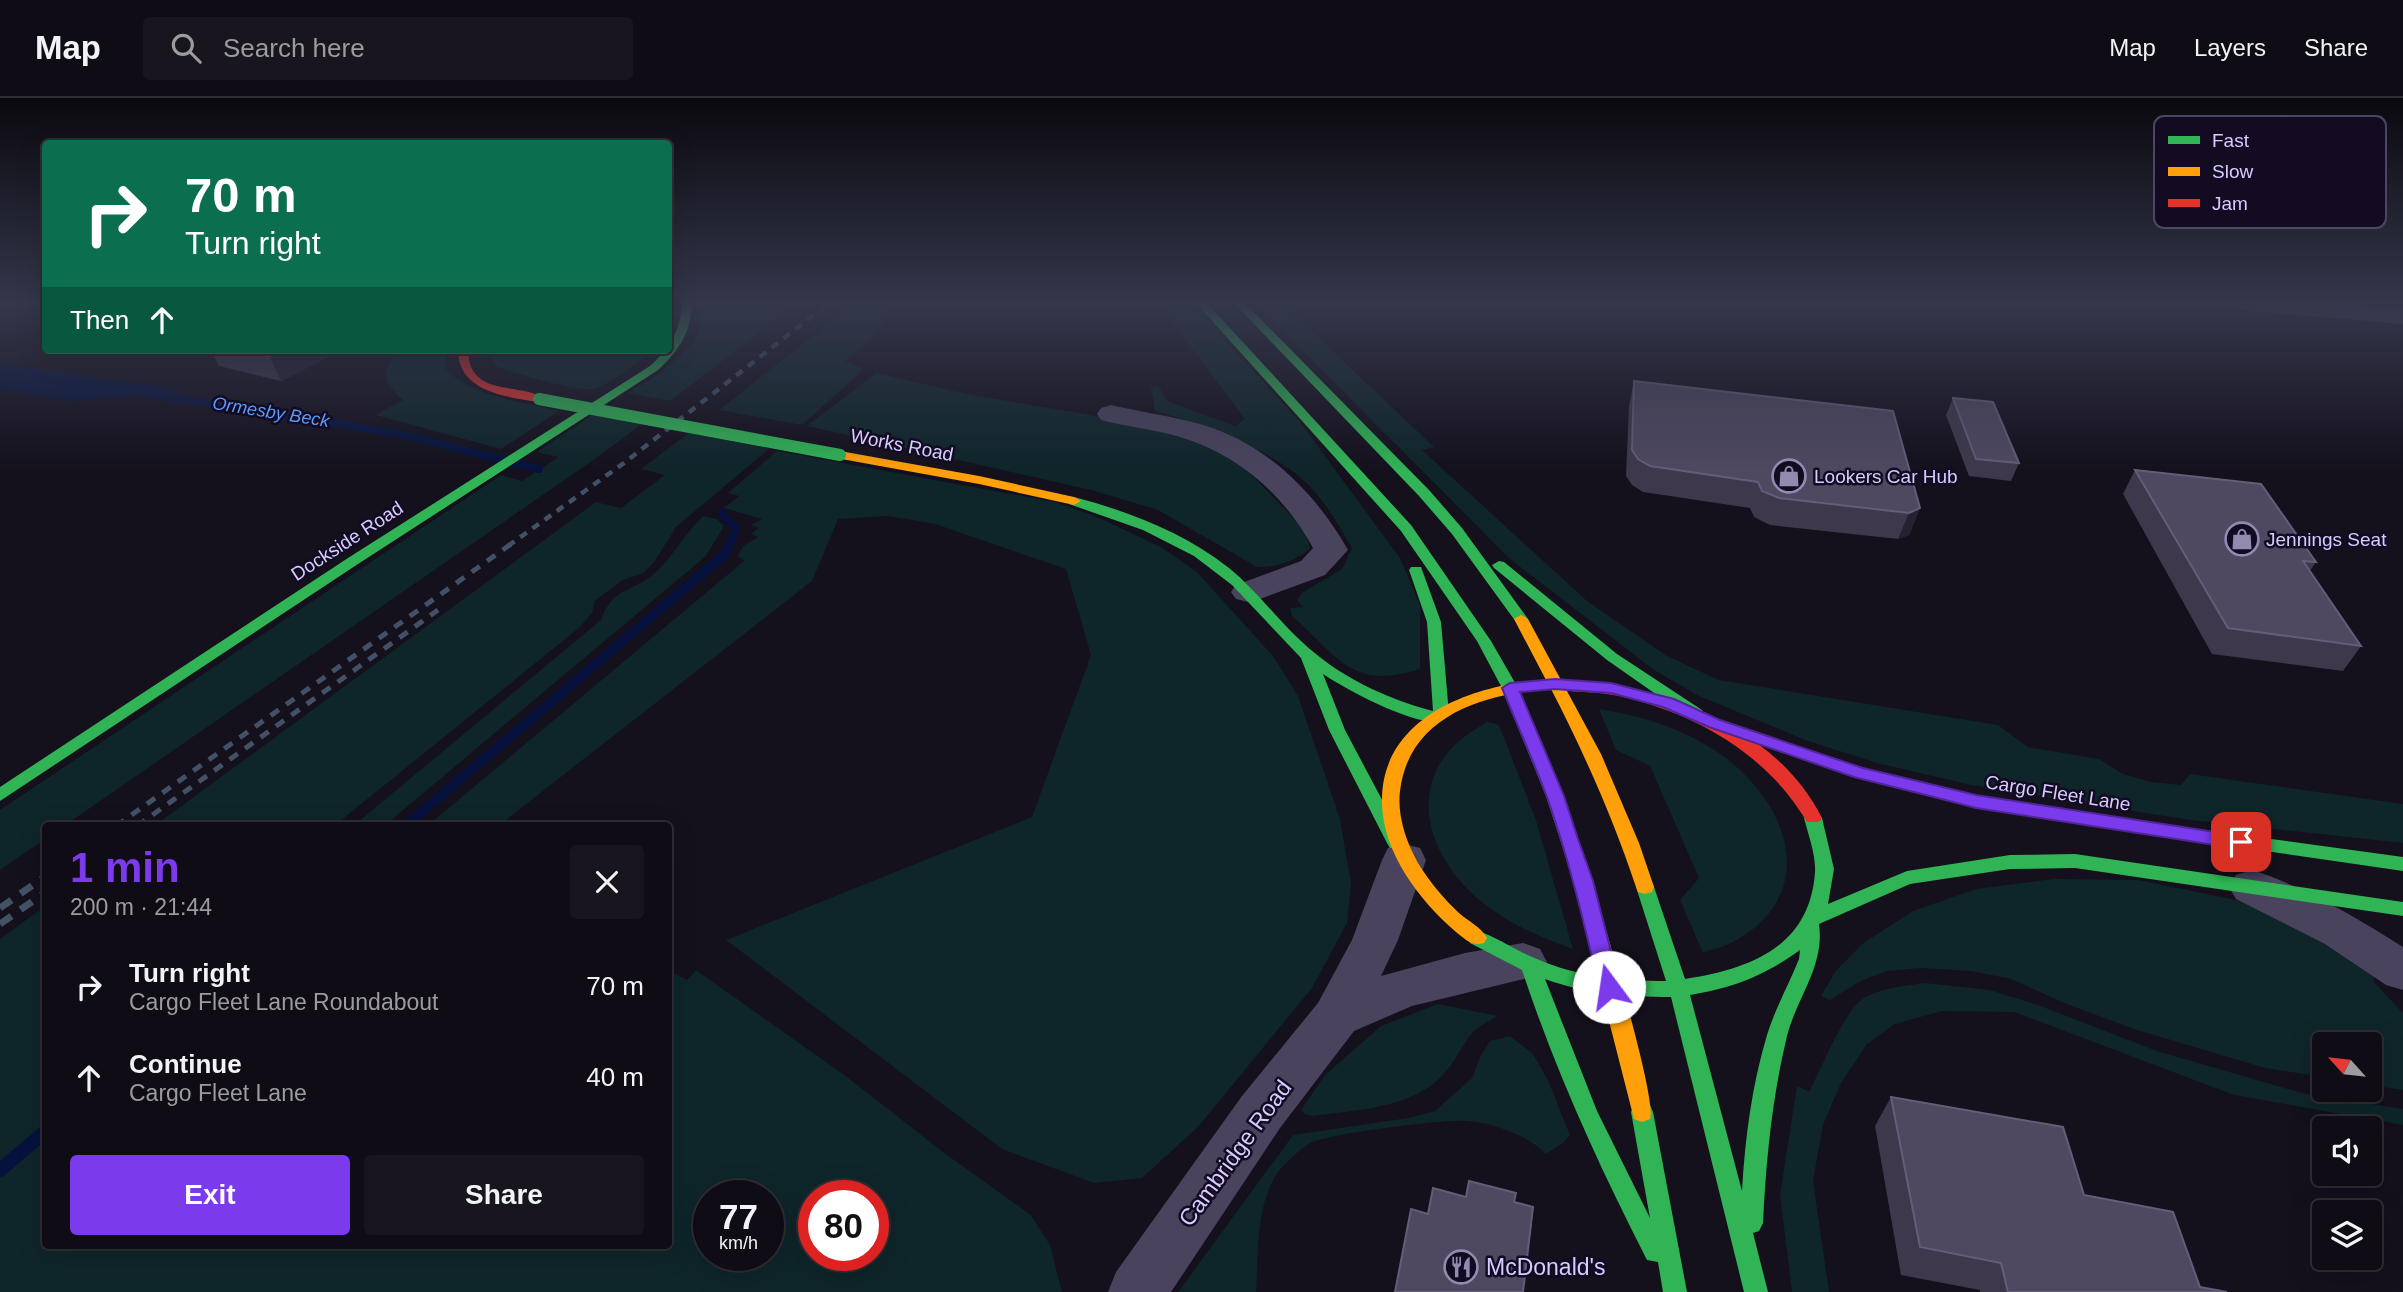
<!DOCTYPE html>
<meta charset="utf-8">
<style>
:root{--surface:#0f0c15;--page:#18151e;--text:#f1f3f6;--muted:#9b9ba0;--line:#2f2c34;--accent:#7c3aed}
body{margin:0;font-family:Arial,sans-serif;background:var(--page);color:var(--text);height:100vh;display:flex;flex-direction:column;font-size:26px;white-space:nowrap}
*{box-sizing:border-box;margin:0}
p{font-size:23px;color:var(--muted)}
.icon{flex:none;width:38px;height:38px;fill:none;stroke:currentColor;stroke-width:2;stroke-linecap:round;stroke-linejoin:round}
.map{position:relative;flex:1;overflow:hidden}
.sheet{position:absolute;left:42px;top:724px;width:630px;height:427px;display:flex;flex-direction:column;background:var(--surface);border-radius:7px;box-shadow:0 7px 28px #0002,0 0 0 2px var(--line)}
.sheet>*{flex:none}
.top-card{position:absolute;left:42px;top:42px;width:630px;height:214px;border-radius:7px;box-shadow:0 7px 28px #0002,0 0 0 2px var(--line);background:#0b6e4f;color:#fff;overflow:hidden}
.needle{width:46px;rotate:297deg}
.controls{position:absolute;left:2312px;top:934px;display:grid;gap:14px}
.controls a{display:grid;place-items:center;width:70px;height:70px;border-radius:7px;background:var(--surface);box-shadow:0 7px 28px #0002,0 0 0 2px var(--line);font-size:35px}
.speed{position:absolute;left:693px;top:1082px;display:flex;gap:14px;font-size:35px;font-weight:700;text-align:center}
.speed>*{display:grid;place-content:center;width:91px;height:91px;border-radius:50%;background:var(--surface);box-shadow:0 7px 28px #0002,0 0 0 2px var(--line);line-height:1}
.speed small{font-size:18px;font-weight:400}
.speed .limit{border:10px solid #d22;background:#fff;color:#111}
.pin{position:absolute;display:grid;place-items:center;width:60px;height:60px;color:#fff;margin:-30px;border-radius:14px;box-shadow:0 4px 10px #0006}
.me{position:absolute;width:77px;margin:-38px;rotate:346deg;stroke-linejoin:round;filter:drop-shadow(0 0 5px #0008)}
.turn{display:flex;align-items:center;gap:24px;height:147px;padding:0 28px;font-size:32px}
.turn .icon{width:91px;height:91px;stroke-width:2.5}
.turn b{display:block;font-size:49px;line-height:60px}
.then{display:flex;align-items:center;height:66px;padding:0 28px;background:#0003;gap:14px;font-size:26px}
.round{display:grid;place-items:center;flex:none;width:74px;height:74px;border-radius:7px;background:var(--page)}
.head{display:flex;align-items:center;justify-content:space-between;height:119px;padding:0 28px}
h1{font-size:42px;font-weight:800;line-height:52px;color:var(--accent)}
.button{display:flex;gap:14px;margin-top:auto;padding:14px 28px}
.button a{flex:1;height:80px;border-radius:7px;background:var(--accent);color:#fff;font-size:28px;font-weight:800;line-height:80px;text-align:center}
.button a+a{background:var(--page);color:var(--text)}
ul{padding:0;list-style:none}
li{display:flex;align-items:center;gap:21px;height:91px;padding:0 28px}
li div{flex:1}
li b{display:block;font-size:26px}
li em{font-style:normal}
header{display:flex;align-items:center;gap:42px;box-sizing:border-box;height:98px;padding:0 35px;background:var(--surface);border-bottom:2px solid var(--line)}
header strong{font-size:33px}
nav{display:flex;gap:38px;margin-inline-start:auto;font-size:24px}
.search{width:490px;height:63px;background:var(--page);display:flex;align-items:center;gap:18px;box-sizing:border-box;padding:0 24px;border-radius:7px;color:var(--muted);font-size:26px}
.map>svg:first-child{display:block}
.green{fill:#0e2529;fill-rule:evenodd}
.water{fill:#06123d}
.lines{fill:none;stroke-linecap:round;stroke-linejoin:round}
.stream-far2{stroke:#06123d;stroke-width:8}
.stream-far1{stroke:#06123d;stroke-width:10}
.stream{stroke:#06123d;stroke-width:14}
.street{fill:#49435e;fill-rule:evenodd}
.fast{fill:#30b455;fill-rule:evenodd}
.slow{fill:#ff9f0a;fill-rule:evenodd}
.jam{fill:#e5322d;fill-rule:evenodd}
.rail-far2{stroke:#425167;stroke-width:4.5;stroke-dasharray:8 7;stroke-linecap:butt}
.rail-far1{stroke:#425167;stroke-width:5;stroke-dasharray:10 9;stroke-linecap:butt}
.rail{stroke:#425167;stroke-width:7;stroke-dasharray:14 11;stroke-linecap:butt}
.fast-bridge{stroke:#30b455;stroke-width:12}
.wall{fill:#3e384c}
.shaded-wall{fill:#262131}
.building{fill:#4e4860;stroke:#645c79;stroke-width:2}
.route{fill:#7c3aed;stroke:#51269a;stroke-width:2}
.labels{text-anchor:middle;dominant-baseline:central;stroke-width:5;stroke-linejoin:round;paint-order:stroke}
.far-water-label{font-size:18px;font-style:italic;fill:#599bff;stroke:#120b21}
.street-label{font-size:19px;fill:#d8cbff;stroke:#120b21}
.poi-label{font-size:19px;fill:#d8cbff;stroke:#120b21;text-anchor:start}
.near-street-label{font-size:23px;fill:#d8cbff;stroke:#120b21}
.near-poi-label{font-size:23px;fill:#d8cbff;stroke:#120b21;text-anchor:start}
.key{fill:#120b21;stroke:#4d4564;stroke-width:2}
.key-label{font-size:19px;fill:#d8cbff}
</style>
<header>
<strong>Map</strong>
<div class="search"><svg class="icon" aria-label="search" viewBox="0 0 24 24"><circle cx="10" cy="10" r="6"/><path d="M15 15l6 6"/></svg>Search here</div>
<nav><a>Map</a><a>Layers</a><a>Share</a></nav>
</header>
<div class="map">
<svg width="2403" height="1194" viewBox="0 0 2403 1194">
<rect width="100%" height="100%" fill="#14101c"/>
<g class="green">
<path d="M 712,205 L 798,205 L 670,303 L 628,295 L 659,276 L 694,245 L 706,207 Z"/>
<path d="M 855,205 L 893,205 C 884,234 866,245 845,263 L 864,271 L 802,327 L 719,312 Z"/>
<path d="M 1158,205 L 1191,205 L 1300,324 L 1400,460 L 1420,507 L 1420,571 C 1351,593 1339,559 1292,518 L 1290,510 L 1303,509 L 1297,502 L 1303,494 L 1342,471 L 1352,450 C 1338,426 1322,398 1301,380 C 1259,346 1205,327 1155,313 L 1151,289 L 1158,287 L 1167,303 L 1235,328 L 1245,321 Z"/>
<path d="M 1255,205 L 1282,205 L 1434,349 L 1422,352 L 1587,503 L 1667,558 L 1719,582 L 1998,627 L 2028,649 L 2099,661 L 2123,676 L 2151,684 L 2181,687 L 2190,676 L 2403,706 L 2403,745 L 2190,722 L 1971,687 L 1877,665 L 1805,642 L 1699,598 L 1654,572 L 1510,461 Z"/>
<path d="M 399,252 L 446,252 L 445,270 C 472,300 521,303 559,313 L 501,351 L 376,317 L 403,302 C 381,282 380,276 399,252 Z"/>
<path d="M 489,252 L 653,252 C 641,261 607,289 593,291 C 576,293 512,275 496,268 Z"/>
<path d="M 876,275 L 972,297 L 1131,324 L 1208,344 L 1250,375 L 1305,432 L 1310,451 C 1293,464 1278,469 1257,469 L 1158,412 L 1091,392 L 807,328 Z"/>
<path d="M 594,316 L 642,326 L 592,363 L 64,728 L 46,728 L 45,741 L 0,772 L 0,712 L 501,377 L 522,383 L 559,359 L 537,354 Z"/>
<path d="M 689,335 L 770,350 L 676,429 L 655,463 L 643,475 L 621,483 L 595,503 L 592,515 L 580,529 L 334,728 L 154,728 L 596,404 L 621,410 L 665,377 L 641,371 Z"/>
<path d="M 777,353 L 1055,404 L 1095,418 L 1161,449 L 1197,474 L 1273,558 L 1298,598 L 1340,721 L 1351,785 L 1347,825 L 1312,890 L 1198,1029 L 1142,1080 L 1094,1085 L 1002,1051 L 726,842 L 1032,719 L 1091,557 L 1066,471 L 935,426 L 888,418 L 838,421 L 812,483 L 498,728 L 427,728 L 744,463 L 738,458 L 743,448 L 758,439 L 750,436 L 759,430 L 751,427 L 762,421 L 724,410 L 739,398 L 728,395 Z"/>
<path d="M 703,418 L 717,421 L 724,428 L 706,458 L 384,728 L 353,728 L 601,522 C 613,487 633,496 657,473 C 673,458 685,435 703,418 Z"/>
<path d="M 1599,611 C 1641,617 1683,631 1719,655 C 1788,703 1823,795 1733,844 C 1724,849 1713,851 1703,855 L 1680,802 L 1699,780 L 1650,668 L 1616,652 Z"/>
<path d="M 1488,624 L 1499,627 L 1536,722 L 1573,851 C 1542,840 1513,828 1487,808 C 1418,755 1400,668 1488,624 Z"/>
<path d="M 2054,781 L 2138,782 L 2261,807 L 2377,877 L 2373,883 L 2403,915 L 2403,992 L 2370,987 L 2370,947 L 2324,947 L 2324,979 L 2265,970 L 2134,931 L 2069,907 L 2011,881 L 1971,873 L 1920,870 L 1887,873 L 1859,884 L 1830,902 L 1821,898 L 1835,874 L 1862,846 L 1913,813 L 1976,791 Z"/>
<path d="M 45,808 L 46,1148 L 668,1148 L 669,873 L 687,882 L 696,872 L 847,979 L 943,1054 L 1031,1117 L 1050,1147 L 1062,1194 L 0,1194 L 0,841 ZM 709,1097 L 768,1097 L 768,1157 L 709,1157 ZM 814,1097 L 873,1097 L 873,1157 L 814,1157 Z"/>
<path d="M 1925,885 L 1990,892 L 2038,907 L 2157,953 L 2302,995 L 2403,1011 L 2403,1027 L 2234,997 L 2014,914 L 1942,913 L 1895,926 L 1867,946 L 1841,985 L 1823,1027 L 1813,1083 L 1829,1194 L 1792,1194 L 1780,1097 L 1797,988 L 1809,994 C 1820,973 1844,914 1861,902 C 1878,890 1905,888 1925,885 Z"/>
<path d="M 1438,906 L 1498,918 C 1465,935 1470,940 1451,967 C 1421,1011 1360,1011 1313,1018 L 1305,1016 L 1301,1012 L 1325,977 L 1381,928 Z"/>
<path d="M 1510,938 L 1533,956 L 1548,982 L 1570,1037 L 1563,1045 L 1546,1056 C 1528,1037 1494,1026 1469,1023 C 1449,1020 1326,1036 1310,1045 C 1300,1051 1285,1065 1278,1074 C 1255,1109 1259,1154 1256,1194 L 1178,1194 L 1293,1037 L 1408,1020 L 1435,1013 L 1472,980 L 1481,957 L 1490,943 Z"/>
</g>
<path class="water" d="M 0,266 L 186,292 L 72,303 L 0,291 Z"/>
<g class="lines">
<g class="stream-far2">
<path d="M 143,295 L 400,336 L 539,371"/>
<path d="M 721,415 L 736,430 L 729,448"/>
</g>
<path class="stream-far1" d="M 405,728 L 725,456 L 729,446"/>
<path class="stream" d="M 0,1072 L 46,1033"/>
<g class="street">
<path d="M 2238,205 L 2344,205 L 2403,210 L 2403,226 L 2250,213 L 2241,210 Z"/>
<path d="M 1111,307 C 1141,314 1171,318 1200,326 C 1266,345 1315,394 1348,452 L 1325,477 L 1260,501 L 1248,504 L 1236,501 L 1231,494 L 1236,487 L 1301,463 L 1313,450 C 1285,398 1238,356 1180,339 C 1154,331 1127,329 1101,322 L 1097,316 L 1101,310 Z"/>
<path d="M 1404,746 L 1420,750 L 1426,762 L 1398,842 L 1381,878 L 1465,855 L 1523,845 L 1540,851 L 1547,864 L 1540,877 L 1412,908 L 1354,933 L 1280,1030 L 1171,1194 L 1108,1194 L 1116,1174 L 1242,998 L 1318,905 L 1352,842 L 1382,762 L 1388,750 Z"/>
<path d="M 2252,772 C 2305,789 2356,819 2403,849 L 2403,892 L 2386,887 L 2325,846 L 2236,801 L 2229,789 L 2236,777 Z"/>
</g>
<g class="fast">
<path d="M 682,205 L 692,205 C 691,234 679,253 658,272 L 358,466 L 0,703 L 0,689 L 348,460 L 650,268 C 670,250 680,234 682,205 Z"/>
<path d="M 1196,205 L 1207,205 L 1411,427 L 1491,543 L 1518,590 L 1564,698 L 1590,778 L 1587,783 L 1581,785 L 1575,783 L 1572,778 L 1546,698 L 1502,590 L 1477,543 L 1401,433 Z"/>
<path d="M 1234,205 L 1245,205 L 1429,392 L 1462,430 L 1528,521 L 1526,524 L 1516,524 L 1452,436 L 1419,398 Z"/>
<path d="M 1074,399 C 1128,413 1185,435 1229,470 C 1256,492 1276,520 1301,543 C 1338,578 1384,600 1433,613 L 1427,524 L 1409,472 L 1411,469 L 1421,469 L 1441,524 L 1449,616 C 1446,620 1442,624 1436,624 C 1407,624 1347,592 1323,576 L 1345,632 L 1405,745 L 1402,750 L 1390,750 L 1387,745 L 1329,632 L 1301,560 L 1232,487 L 1194,458 L 1143,432 L 1069,406 L 1069,400 Z"/>
<path d="M 1499,463 L 1504,464 L 1617,556 L 1702,612 L 1704,616 L 1702,620 L 1690,620 L 1607,562 L 1494,470 L 1492,467 Z"/>
<path d="M 1813,714 L 1819,716 L 1822,720 L 1834,771 L 1828,806 L 1907,773 L 2010,757 L 2075,756 L 2403,804 L 2403,818 L 2075,770 L 2010,771 L 1910,786 L 1819,826 C 1825,868 1797,899 1787,938 C 1772,1000 1766,1062 1763,1125 L 1759,1133 L 1753,1135 L 1768,1194 L 1744,1194 L 1671,899 C 1627,899 1586,896 1545,881 L 1597,1013 L 1650,1120 L 1631,1014 L 1634,1007 L 1642,1004 L 1650,1007 L 1653,1014 L 1687,1194 L 1663,1194 L 1658,1164 L 1647,1162 C 1599,1068 1555,972 1522,872 L 1470,845 L 1467,840 L 1470,835 L 1477,833 C 1498,839 1516,853 1537,861 C 1578,879 1621,883 1666,883 L 1636,789 L 1638,784 L 1645,782 L 1652,784 L 1654,789 L 1685,881 C 1750,871 1810,849 1815,774 C 1816,757 1808,736 1804,720 L 1807,716 ZM 1800,852 L 1799,861 C 1789,886 1775,911 1767,937 C 1752,987 1745,1040 1742,1093 L 1690,897 C 1735,889 1762,879 1800,852 Z"/>
<path d="M 2183,729 L 2403,759 L 2403,773 L 2177,740 L 2174,735 L 2177,730 Z"/>
</g>
<g class="slow">
<path d="M 840,353 L 979,378 L 1074,399 L 1081,403 L 1074,407 L 979,386 L 836,360 L 834,357 Z"/>
<path d="M 1521,517 L 1528,521 L 1601,656 L 1639,745 L 1654,789 L 1652,794 L 1645,796 L 1638,794 L 1636,789 C 1613,720 1584,655 1551,591 C 1485,595 1409,617 1400,693 C 1397,717 1406,744 1418,765 C 1429,783 1443,800 1459,815 C 1468,823 1481,829 1487,840 L 1484,845 C 1472,849 1465,841 1456,834 C 1420,803 1381,753 1382,702 C 1382,618 1475,586 1546,582 L 1514,521 Z"/>
<path d="M 1746,631 L 1864,670 L 1976,698 L 2183,729 L 2189,730 L 2192,735 L 2189,740 L 2183,741 L 1976,710 L 1854,679 L 1740,640 L 1738,636 Z"/>
<path d="M 1581,771 L 1587,773 L 1590,778 C 1600,812 1658,1002 1650,1021 L 1642,1024 L 1634,1021 L 1572,778 L 1575,773 Z"/>
</g>
<g class="jam">
<path d="M 458,252 L 468,252 C 469,301 520,283 545,301 L 539,304 C 507,299 458,294 458,252 Z"/>
<path d="M 1555,581 C 1655,588 1773,623 1822,720 L 1819,724 L 1807,724 C 1767,656 1695,615 1619,598 C 1596,593 1572,595 1549,590 L 1547,586 L 1549,582 Z"/>
</g>
<path class="rail-far2" d="M 508,448 L 624,365 L 829,205"/>
<g class="rail-far1">
<path d="M 116,728 L 511,446"/>
<path d="M 137,728 L 438,512"/>
</g>
<g class="rail">
<path d="M 0,810 L 46,778"/>
<path d="M 0,826 L 46,794"/>
</g>
<path class="fast-bridge" d="M 539,301 L 840,357"/>
</g>
<g class="wall">
<path d="M 211,252 L 342,252 L 281,283 L 219,268 Z"/>
<path d="M 1634,283 L 1920,410 L 1909,437 L 1898,441 L 1770,427 L 1754,419 L 1750,410 L 1643,394 L 1632,387 L 1626,378 L 1629,308 Z"/>
<path d="M 1953,300 L 2019,365 L 2011,383 L 1969,378 L 1946,317 Z"/>
<path d="M 2135,372 L 2316,464 L 2310,473 L 2361,548 L 2343,573 L 2212,556 L 2123,396 Z"/>
<path d="M 1891,999 L 2084,1097 L 2200,1189 L 2227,1194 L 1980,1194 L 1980,1192 L 1901,1177 L 1875,1028 Z"/>
</g>
<g class="shaded-wall">
<path d="M 282,252 L 342,252 L 281,283 L 269,258 Z"/>
<path d="M 1920,410 L 1909,437 L 1898,441 L 1909,415 Z"/>
</g>
<g class="building">
<path d="M 242,252 L 282,252 L 269,258 Z"/>
<path d="M 1634,283 L 1893,313 L 1920,410 L 1909,415 L 1779,400 L 1762,393 L 1758,384 L 1650,368 L 1638,361 L 1632,352 Z"/>
<path d="M 1953,300 L 1993,304 L 2019,365 L 1976,361 Z"/>
<path d="M 2135,372 L 2261,386 L 2316,464 L 2303,463 L 2361,548 L 2228,530 Z"/>
<path d="M 1891,999 L 2063,1029 L 2084,1097 L 2173,1114 L 2200,1189 L 2227,1194 L 2008,1194 L 2001,1165 L 1920,1149 Z"/>
<path d="M 1469,1083 L 1516,1095 L 1514,1104 L 1533,1109 L 1523,1194 L 1395,1194 L 1411,1111 L 1428,1116 L 1433,1090 L 1466,1099 Z"/>
</g>
<linearGradient id="sky" x2="0" y2="1"><stop stop-color="#0b090f"/><stop offset="0.55" stop-color="#34374b"/><stop offset="1" stop-color="#34374b" stop-opacity="0"/></linearGradient>
<rect width="2403" height="373" fill="url(#sky)"/>
<path class="route" d="M 1555,581 L 1611,585 L 1674,601 L 1720,622 L 1863,670 L 1976,697 L 2241,738 L 2247,740 L 2250,744 L 2247,749 L 2241,751 L 1976,710 L 1930,698 L 1854,679 L 1709,629 L 1663,609 L 1611,595 L 1555,591 L 1520,594 L 1564,698 L 1578,741 L 1593,783 L 1620,889 L 1617,895 L 1609,897 L 1602,895 L 1599,889 C 1584,825 1569,761 1547,699 C 1533,662 1517,626 1502,590 L 1510,585 Z"/>
<defs>
<symbol id="shop-ring" viewBox="-11 -11 22 22"><circle r="9.5" fill="#120b21" stroke="#938ab0" stroke-width="1.5"/><path d="M-5-2.5h2.3a2.7 3.5 0 0 1 5.4 0H5L5.5 6h-11ZM-1.5-2.5h3a1.5 2.3 0 0 0-3 0Z" fill="#938ab0"/></symbol>
<symbol id="restaurant-ring" viewBox="-11 -11 22 22"><circle r="9.5" fill="#120b21" stroke="#938ab0" stroke-width="1.5"/><path d="M-5-6h1v4h1v-4h1v4h1v-4h1v5L-1.5 .5V6h-2V.5L-5-1ZM5-6V6H3V1.5H1.5Q1.5-4 5-6Z" fill="#938ab0"/></symbol>
</defs>
<g fill-rule="evenodd">
<use href="#shop-ring" x="1770" y="359" width="38" height="38"/>
<use href="#shop-ring" x="2223" y="422" width="38" height="38"/>
<use href="#restaurant-ring" x="1442" y="1150" width="38" height="38"/>
</g>
<g class="labels">
<g class="far-water-label">
<text transform="translate(271 314) rotate(9)">Ormesby Beck</text>
</g>
<g class="street-label">
<text transform="translate(902 347) rotate(11)">Works Road</text>
<text transform="translate(347 443) rotate(-33)">Dockside Road</text>
<text transform="translate(2058 695) rotate(9)">Cargo Fleet Lane</text>
</g>
<g class="poi-label">
<text x="1814" y="378">Lookers Car Hub</text>
<text x="2266" y="441">Jennings Seat</text>
</g>
<g class="near-street-label">
<text transform="translate(1235 1055) rotate(-54)">Cambridge Road</text>
</g>
<g class="near-poi-label">
<text x="1486" y="1169">McDonald's</text>
</g>
</g>
<rect x="2154" y="18" width="232" height="112" rx="10" class="key"/>
<rect x="2168" y="38" width="32" height="8" fill="#30b455"/>
<rect x="2168" y="69" width="32" height="9" fill="#ff9f0a"/>
<rect x="2168" y="101" width="32" height="8" fill="#e5322d"/>
<g class="key-label">
<text x="2212" y="49">Fast</text>
<text x="2212" y="80">Slow</text>
<text x="2212" y="112">Jam</text>
</g>
</svg>
<div class="controls">
<a><svg class="needle" viewBox="-14 -14 28 28"><path d="M0-13l5 13h-10z" fill="#e53935"/><path d="M0 13l5-13h-10z" fill="#9b9ba0"/></svg></a>
<a><svg class="icon" aria-label="sound" viewBox="0 0 24 24"><path d="M4 9h4l5-4v14l-5-4H4zM17 9q2 3 0 6"/></svg></a>
<a><svg class="icon" aria-label="layers" viewBox="0 0 24 24"><path d="M12 4l9 5-9 5-9-5zM3 14l9 5 9-5"/></svg></a>
</div>
<div class="speed"><div>77<small>km/h</small></div><div class="limit">80</div></div>
<div class="pin" style="left:2241px;top:744px;background:#d93025"><svg class="icon" aria-label="arrive" viewBox="0 0 24 24"><path d="M6 21V4h12l-3 4 3 4H6"/></svg></div>
<svg class="me" style="left:1609px;top:889px" viewBox="-20 -20 40 40"><circle r="19" fill="#fff"/><path d="M0-13L10 11 0 6-10 11z" fill="#7c3aed"/></svg>
<div class="top-card">
<div class="turn"><svg class="icon" aria-label="right" viewBox="0 0 24 24"><path d="M7 20v-9h11M14 6l5 5-5 5"/></svg><div><b>70 m</b>Turn right</div></div>
<div class="then">Then<svg class="icon" aria-label="ahead" viewBox="0 0 24 24"><path d="M12 20V5M6 11l6-6 6 6"/></svg></div>
</div>
<section class="sheet">
<div class="head"><div><h1>1 min</h1><p>200 m · 21:44</p></div><a class="round"><svg class="icon" aria-label="close" viewBox="0 0 24 24"><path d="M6 6l12 12M18 6L6 18"/></svg></a></div>
<ul>
<li><svg class="icon" aria-label="right" viewBox="0 0 24 24"><path d="M7 20v-9h11M14 6l5 5-5 5"/></svg><div><b>Turn right</b><p>Cargo Fleet Lane Roundabout</p></div><em>70 m</em></li>
<li><svg class="icon" aria-label="ahead" viewBox="0 0 24 24"><path d="M12 20V5M6 11l6-6 6 6"/></svg><div><b>Continue</b><p>Cargo Fleet Lane</p></div><em>40 m</em></li>
</ul>
<div class="button"><a>Exit</a><a>Share</a></div>
</section>
</div>
